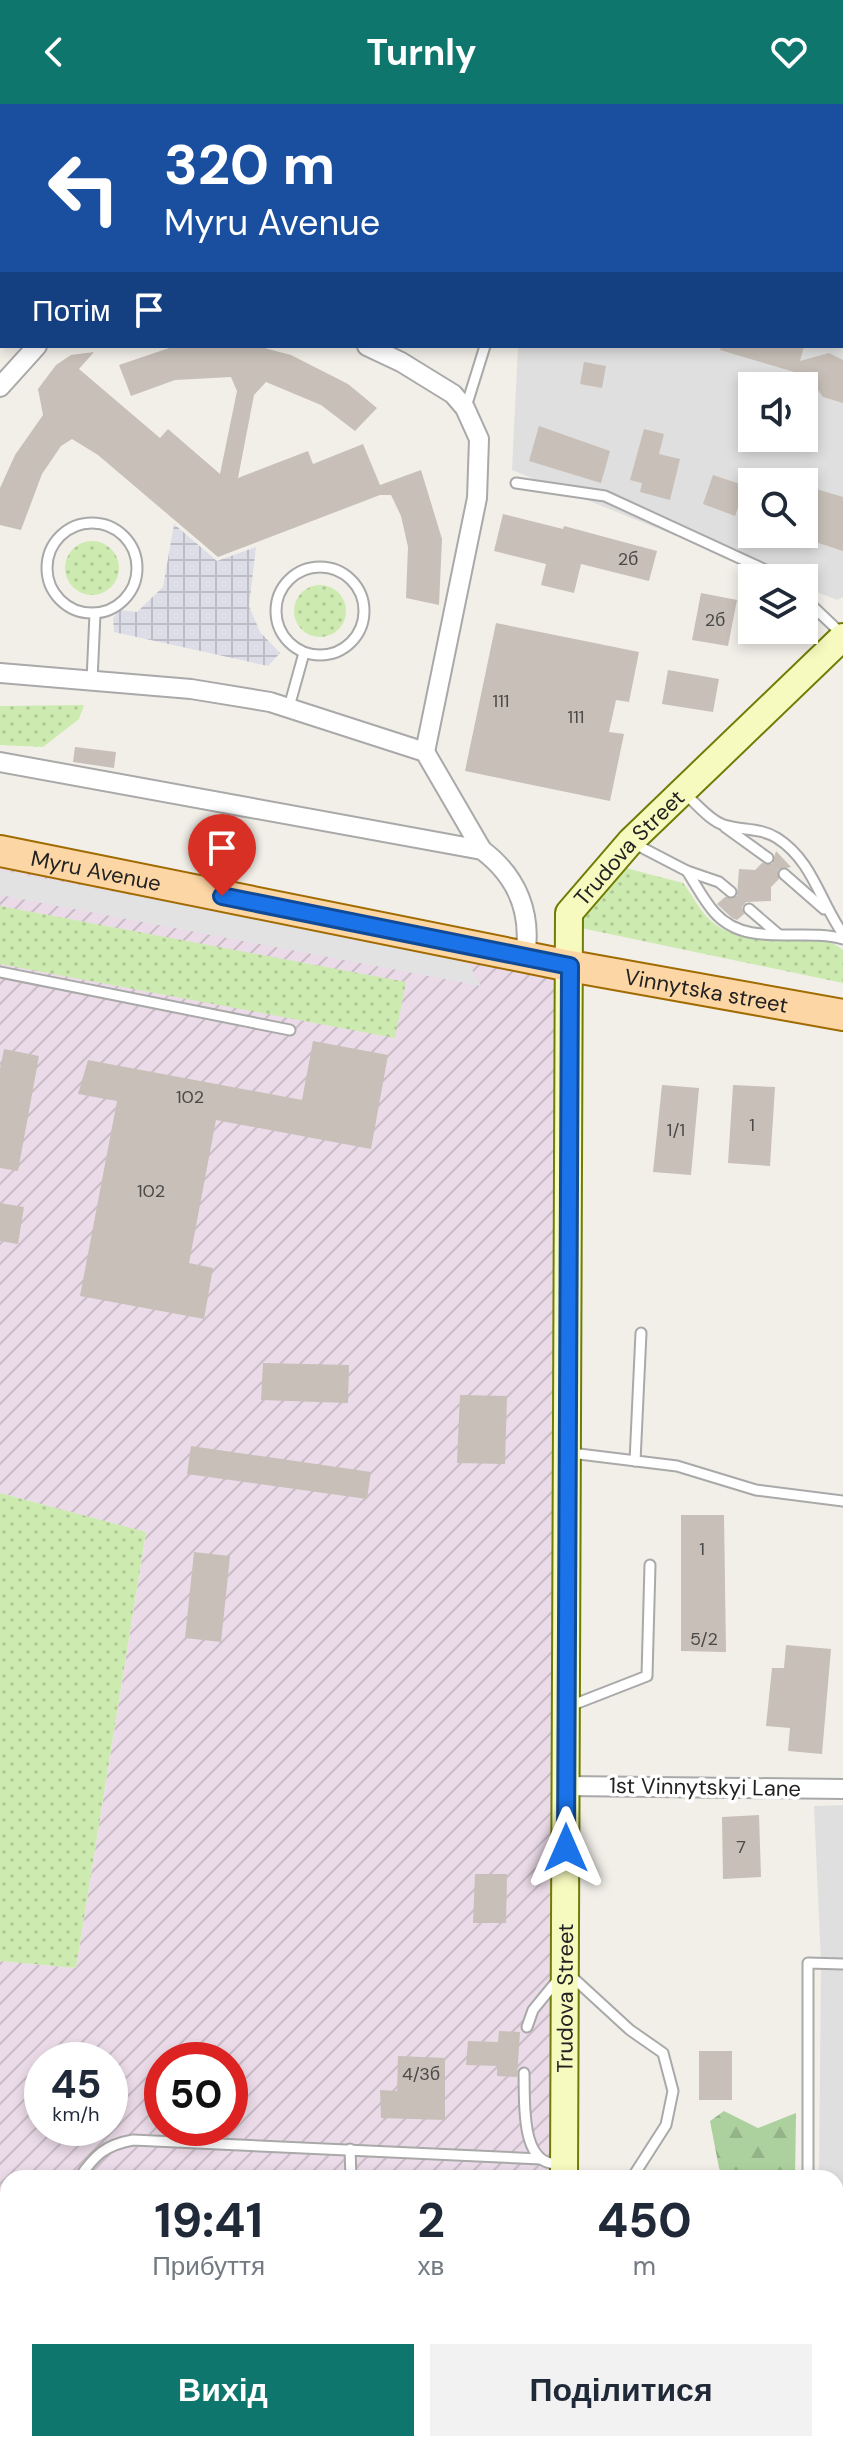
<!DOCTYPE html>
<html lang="uk">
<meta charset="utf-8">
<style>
:root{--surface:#fff;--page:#f2f2f3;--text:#1f2937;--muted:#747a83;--accent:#0f766e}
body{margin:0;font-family:"DM Sans",sans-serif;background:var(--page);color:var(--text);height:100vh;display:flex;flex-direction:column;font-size:30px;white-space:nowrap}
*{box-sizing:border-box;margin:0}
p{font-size:26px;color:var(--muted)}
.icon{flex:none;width:44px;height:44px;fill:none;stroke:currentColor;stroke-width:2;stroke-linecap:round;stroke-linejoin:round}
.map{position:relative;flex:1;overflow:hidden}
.side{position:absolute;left:0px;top:2066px;width:844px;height:282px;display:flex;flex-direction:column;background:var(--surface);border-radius:24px 24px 0 0;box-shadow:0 4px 12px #0003}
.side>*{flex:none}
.top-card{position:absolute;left:0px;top:0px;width:844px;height:244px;box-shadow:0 4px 12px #0003;background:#1a4fa0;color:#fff;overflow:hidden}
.buttons{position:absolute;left:738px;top:268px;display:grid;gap:16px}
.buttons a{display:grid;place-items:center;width:80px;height:80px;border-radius:0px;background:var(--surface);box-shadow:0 4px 12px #0003;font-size:40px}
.speed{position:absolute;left:24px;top:1938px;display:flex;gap:16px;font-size:40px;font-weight:700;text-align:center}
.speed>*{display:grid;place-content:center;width:104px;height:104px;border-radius:50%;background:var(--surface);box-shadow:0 4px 12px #0003;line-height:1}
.speed small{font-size:20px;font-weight:400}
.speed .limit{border:12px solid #d22;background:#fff;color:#111}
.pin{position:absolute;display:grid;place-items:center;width:68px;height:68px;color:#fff;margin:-82px -34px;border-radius:50% 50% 50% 0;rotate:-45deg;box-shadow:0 0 8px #0007}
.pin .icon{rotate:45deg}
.me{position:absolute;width:88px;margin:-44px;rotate:0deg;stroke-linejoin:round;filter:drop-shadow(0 0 6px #0008)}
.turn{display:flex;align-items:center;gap:28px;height:168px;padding:0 32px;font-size:36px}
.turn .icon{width:104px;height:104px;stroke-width:2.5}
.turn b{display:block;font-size:56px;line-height:68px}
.then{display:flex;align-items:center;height:76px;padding:0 32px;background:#0003;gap:16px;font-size:30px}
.eta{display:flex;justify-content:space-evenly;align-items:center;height:136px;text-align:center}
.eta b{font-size:48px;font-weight:700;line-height:56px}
.action{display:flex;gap:16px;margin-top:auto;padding:16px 32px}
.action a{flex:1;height:92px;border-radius:0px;background:var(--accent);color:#fff;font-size:32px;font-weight:700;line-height:92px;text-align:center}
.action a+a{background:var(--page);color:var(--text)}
header{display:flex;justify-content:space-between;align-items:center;height:104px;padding:0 32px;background:var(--accent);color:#fff;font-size:36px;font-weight:700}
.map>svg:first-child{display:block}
.residential{fill:#e0dfdf;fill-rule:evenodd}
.commercial{fill:#f2dad9}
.industrial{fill:url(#industrial-furrows);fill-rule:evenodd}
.grass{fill:url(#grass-dots)}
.forest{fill:url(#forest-firs)}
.parking{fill:#e2e2e2}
.plaza{fill:url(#plaza-grid)}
.building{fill:#c7bfb8}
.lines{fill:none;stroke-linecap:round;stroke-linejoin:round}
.lane-casing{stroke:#a9a9a9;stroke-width:13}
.street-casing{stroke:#a9a9a9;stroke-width:22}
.secondary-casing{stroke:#707d05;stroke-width:30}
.primary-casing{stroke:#a06b00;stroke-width:34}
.lane{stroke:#fff;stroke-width:9}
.street{stroke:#fff;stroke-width:18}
.secondary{stroke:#f7fabf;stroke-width:26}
.primary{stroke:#fcd6a4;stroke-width:30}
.route-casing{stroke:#114b97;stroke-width:20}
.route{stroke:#1a73e8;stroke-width:14}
.labels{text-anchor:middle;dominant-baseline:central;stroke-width:7;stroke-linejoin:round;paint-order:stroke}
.number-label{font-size:18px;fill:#4b4948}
.street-label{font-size:22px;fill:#222;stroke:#fff}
</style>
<header><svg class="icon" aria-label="back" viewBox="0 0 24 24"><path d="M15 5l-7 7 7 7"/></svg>Turnly<svg class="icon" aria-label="heart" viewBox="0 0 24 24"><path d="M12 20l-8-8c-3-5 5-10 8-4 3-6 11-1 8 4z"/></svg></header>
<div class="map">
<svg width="843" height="2347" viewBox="0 0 843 2347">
<defs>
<pattern id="industrial-furrows" width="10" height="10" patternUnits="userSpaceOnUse" patternTransform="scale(2)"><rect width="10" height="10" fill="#ebdbe8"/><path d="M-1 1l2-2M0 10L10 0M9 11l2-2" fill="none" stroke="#c9bcc7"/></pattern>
<pattern id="grass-dots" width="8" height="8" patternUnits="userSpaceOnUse" patternTransform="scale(2)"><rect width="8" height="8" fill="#cdebb0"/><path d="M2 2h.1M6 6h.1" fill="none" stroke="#b0c997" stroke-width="1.8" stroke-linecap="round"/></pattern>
<pattern id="forest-firs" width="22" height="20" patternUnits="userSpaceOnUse" patternTransform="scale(2)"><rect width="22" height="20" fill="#add19e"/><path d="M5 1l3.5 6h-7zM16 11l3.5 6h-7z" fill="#95b388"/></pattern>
<pattern id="plaza-grid" width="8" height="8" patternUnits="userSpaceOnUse" patternTransform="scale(2)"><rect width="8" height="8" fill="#dddde8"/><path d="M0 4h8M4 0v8" fill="none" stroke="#bdbdc7"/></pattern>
</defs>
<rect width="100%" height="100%" fill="#f2efe9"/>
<g class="residential">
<path d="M 0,0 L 523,0 L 525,2 L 2,2 L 0,198 Z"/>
<path d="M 561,0 L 843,0 L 843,211 L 842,2 Z"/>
<path d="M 843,221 L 843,493 L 837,496 L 804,483 L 804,474 L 781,474 L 512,366 L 518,242 L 842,242 ZM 752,282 L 804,282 L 804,334 L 752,334 ZM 752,378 L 804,378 L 804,430 L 752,430 Z"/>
<path d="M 843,1701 L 843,2268 L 836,2268 L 836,2074 L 819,2074 L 821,1859 L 814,1702 Z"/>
</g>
<path class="commercial" d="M 142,2340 L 555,2340 L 555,2347 L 141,2347 Z"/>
<path class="industrial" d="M 0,755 L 561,869 L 556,2074 L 8,2074 L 8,2340 L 142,2340 L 141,2347 L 0,2347 L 0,1857 L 76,1864 L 146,1429 L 0,1389 ZM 42,1956 L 110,1956 L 110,2024 L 42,2024 ZM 162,1956 L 230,1956 L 230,2024 L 162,2024 Z"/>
<g class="grass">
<circle cx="92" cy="464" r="27"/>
<circle cx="320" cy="507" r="26"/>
<path d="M 84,601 L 79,615 L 43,643 L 0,641 L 0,602 Z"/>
<path d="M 622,763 L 683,779 C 692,790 698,804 708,814 C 746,853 805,815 843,846 L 843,879 L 581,824 L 577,812 Z"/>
<path d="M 0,802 L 406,878 L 395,934 L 0,860 Z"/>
<path d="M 0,1389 L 146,1428 L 76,1864 L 0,1857 Z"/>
</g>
<path class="forest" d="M 724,2007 L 758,2024 L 796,2009 L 795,2074 L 724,2074 L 719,2064 L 710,2017 Z"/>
<path class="parking" d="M 0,766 L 466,855 L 481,882 L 0,791 Z"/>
<path class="plaza" d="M 174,420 L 217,457 L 256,443 L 249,502 L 260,528 L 280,549 L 268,562 L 114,528 L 113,514 L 120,506 L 137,508 L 163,483 Z"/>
<g class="building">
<path d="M 175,242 L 257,242 L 291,251 L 348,280 L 377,304 L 355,327 L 321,301 L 266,278 L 254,291 L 238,374 L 308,347 L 313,360 L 363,340 L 380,381 L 421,366 L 442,435 L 439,501 L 406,494 L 408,443 L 401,412 L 391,391 L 380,391 L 218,453 L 98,351 L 72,335 L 61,342 L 42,370 L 21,426 L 0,421 L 0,384 L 15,351 L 43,311 L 38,285 L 56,261 L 71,251 L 94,248 L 79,265 L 160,334 L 168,325 L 220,370 L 237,287 L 231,273 L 175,276 L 131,292 L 119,261 Z"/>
<path d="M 721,242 L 804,242 L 800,257 L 829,249 L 843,256 L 843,299 L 823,293 L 808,272 L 720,246 Z"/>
<path d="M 584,258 L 606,262 L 602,284 L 580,280 Z"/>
<path d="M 539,322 L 610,347 L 601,379 L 529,357 Z"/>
<path d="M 644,325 L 664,330 L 659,350 L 680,355 L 670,396 L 640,388 L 642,379 L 630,376 Z"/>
<path d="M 713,371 L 746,382 L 735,412 L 703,400 Z"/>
<path d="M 816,385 L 843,393 L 843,447 L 800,433 L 804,430 Z"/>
<path d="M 503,410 L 563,425 L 564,422 L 657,447 L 649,477 L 581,460 L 574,489 L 541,481 L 546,460 L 494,447 Z"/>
<path d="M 701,489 L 737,496 L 728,542 L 692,536 Z"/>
<path d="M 496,519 L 639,548 L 629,598 L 616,596 L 609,628 L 624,630 L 610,697 L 465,667 Z"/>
<path d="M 668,566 L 719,575 L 713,608 L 662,600 Z"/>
<path d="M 75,643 L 116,648 L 114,664 L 73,658 Z"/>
<path d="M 776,747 L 791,763 L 778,766 L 779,775 L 771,783 L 771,797 L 746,798 L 742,803 L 744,810 L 737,816 L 732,814 L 717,800 L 725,793 L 737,792 L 739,765 L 755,766 L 762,759 L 772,760 Z"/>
<path d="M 313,937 L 388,951 L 371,1045 L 216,1016 L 189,1159 L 213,1164 L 204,1215 L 80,1192 L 117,997 L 78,990 L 88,956 L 302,996 Z"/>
<path d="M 4,945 L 39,952 L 18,1067 L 0,1064 L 0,965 Z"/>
<path d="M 662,981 L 699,984 L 691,1071 L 653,1068 Z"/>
<path d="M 733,981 L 775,983 L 770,1062 L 728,1059 Z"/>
<path d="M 0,1099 L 24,1103 L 18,1140 L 0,1137 Z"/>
<path d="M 263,1259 L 349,1261 L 348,1299 L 261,1296 Z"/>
<path d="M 460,1291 L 507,1292 L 505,1360 L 457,1359 Z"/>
<path d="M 191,1342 L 371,1368 L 367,1395 L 187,1370 Z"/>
<path d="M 681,1411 L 724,1411 L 726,1548 L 681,1547 Z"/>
<path d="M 194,1448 L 230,1452 L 221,1538 L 185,1534 Z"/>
<path d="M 786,1541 L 831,1545 L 822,1650 L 788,1647 L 790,1624 L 766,1622 L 772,1564 L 784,1564 Z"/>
<path d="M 759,1711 L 761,1773 L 723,1775 L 722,1713 Z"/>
<path d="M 475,1770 L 507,1770 L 506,1819 L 473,1819 Z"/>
<path d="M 499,1927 L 520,1928 L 517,1973 L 497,1972 L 497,1962 L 466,1961 L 468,1937 L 498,1938 Z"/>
<rect x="699" y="1947" width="33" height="49"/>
<path d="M 398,1952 L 445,1954 L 445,2016 L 381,2014 L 380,1986 L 397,1987 Z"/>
</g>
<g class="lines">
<defs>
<g id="lane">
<path d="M 466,303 L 485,242"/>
<path d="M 516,379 L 605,392 L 783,474"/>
<circle cx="92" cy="464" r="45"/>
<circle cx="320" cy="507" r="44"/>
<path d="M 804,494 L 843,531"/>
<path d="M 92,576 L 95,510"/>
<path d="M 289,603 L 304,549"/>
<path d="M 685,690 C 696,699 710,717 724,721 C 743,727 759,723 777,734 C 813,757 820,798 843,830"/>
<path d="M 725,723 L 768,754"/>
<path d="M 635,740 L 687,767 L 719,778 L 731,788"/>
<path d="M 687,767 C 696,781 704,797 715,809 C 747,845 803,823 843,835"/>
<path d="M 784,770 L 824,805"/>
<path d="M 749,805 L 778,830"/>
<path d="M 0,868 L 290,926"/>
<path d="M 571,1349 L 677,1362 L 756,1386 L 843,1397"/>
<path d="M 635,1357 L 641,1229"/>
<path d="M 570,1602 L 647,1572 L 650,1461"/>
<path d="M 569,1870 L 630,1926 L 663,1949 L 673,1987 L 666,2021 L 632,2074"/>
<path d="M 527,1923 L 533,1906 L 560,1873"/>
<path d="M 524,1969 C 525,1995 519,2067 562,2059"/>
<path d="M 350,2045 L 351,2074"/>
<path d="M 79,2074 C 95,2051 105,2041 133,2036 L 541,2055"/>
<path d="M 808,2074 L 808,1859 L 843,1860"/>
<path d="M 0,2103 L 8,2103"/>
<path d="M 0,2192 L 8,2192"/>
<path d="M 0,2301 L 8,2303"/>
<path d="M 336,2340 L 377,2343 L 377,2347"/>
<path d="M 377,2343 L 402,2347"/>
<path d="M 184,2347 L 187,2340"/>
</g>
<g id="street">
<path d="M 94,0 L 95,1"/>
<path d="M 561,0 L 563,2"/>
<path d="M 842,211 L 843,211"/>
<path d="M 367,242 L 401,258 L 453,290 L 465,304 L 479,335 L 477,394 L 425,648"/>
<path d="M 0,283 L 37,242"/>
<path d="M 0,569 L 191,585 L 270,598 L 425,648 L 482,746"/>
<path d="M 0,658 L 482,746 C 518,773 532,810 525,853"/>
<path d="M 566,1682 L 843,1685"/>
<path d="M 836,2280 L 843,2280"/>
</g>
<g id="secondary">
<path id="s1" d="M 564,2074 L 569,809 L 631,737 L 843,533"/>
<path d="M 563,2347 L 563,2340"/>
</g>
<g id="primary">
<path id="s2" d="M 0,747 L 570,862 L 843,911"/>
</g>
</defs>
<use href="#lane" class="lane-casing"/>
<use href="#street" class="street-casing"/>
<use href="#secondary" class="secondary-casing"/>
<use href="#primary" class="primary-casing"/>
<use href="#lane" class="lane"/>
<use href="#street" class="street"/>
<use href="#secondary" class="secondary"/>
<use href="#primary" class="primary"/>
</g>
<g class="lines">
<defs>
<path id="route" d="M 222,792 L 570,862 L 566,1744"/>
</defs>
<use href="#route" class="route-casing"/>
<use href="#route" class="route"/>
</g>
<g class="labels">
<g class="number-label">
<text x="628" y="455">2б</text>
<text x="715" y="516">2б</text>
<text x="501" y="597">111</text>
<text x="576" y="613">111</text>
<text x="190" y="993">102</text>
<text x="752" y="1021">1</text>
<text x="676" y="1026">1/1</text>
<text x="151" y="1087">102</text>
<text x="702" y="1445">1</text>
<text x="704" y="1535">5/2</text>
<text x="741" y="1743">7</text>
<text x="421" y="1970">4/3б</text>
</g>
<g class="street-label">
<text stroke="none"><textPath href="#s1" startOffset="1354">Trudova Street</textPath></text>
<text stroke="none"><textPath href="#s2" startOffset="98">Myru Avenue</textPath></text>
<text stroke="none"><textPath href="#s2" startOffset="720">Vinnytska street</textPath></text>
<text transform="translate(705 1683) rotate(1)">1st Vinnytskyi Lane</text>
<text stroke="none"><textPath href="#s1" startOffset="180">Trudova Street</textPath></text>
</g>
</g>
</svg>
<div class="buttons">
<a><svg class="icon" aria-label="sound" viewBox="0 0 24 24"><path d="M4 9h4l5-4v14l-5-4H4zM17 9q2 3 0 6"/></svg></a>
<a><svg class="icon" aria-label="search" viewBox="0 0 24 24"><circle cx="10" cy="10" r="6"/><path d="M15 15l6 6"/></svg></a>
<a><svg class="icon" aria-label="layers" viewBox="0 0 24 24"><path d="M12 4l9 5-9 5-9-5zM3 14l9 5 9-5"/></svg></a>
</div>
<div class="speed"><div>45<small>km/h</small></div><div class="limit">50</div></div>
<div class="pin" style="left:222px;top:792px;background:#d93025"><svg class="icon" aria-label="arrive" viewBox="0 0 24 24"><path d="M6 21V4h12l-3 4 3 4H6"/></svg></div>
<svg class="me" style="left:566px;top:1744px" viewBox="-20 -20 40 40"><path d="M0-17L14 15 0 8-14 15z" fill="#1a73e8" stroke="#fff" stroke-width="4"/></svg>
<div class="top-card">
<div class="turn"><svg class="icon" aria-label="left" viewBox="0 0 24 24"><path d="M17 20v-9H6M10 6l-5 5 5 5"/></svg><div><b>320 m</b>Myru Avenue</div></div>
<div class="then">Потім<svg class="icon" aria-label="arrive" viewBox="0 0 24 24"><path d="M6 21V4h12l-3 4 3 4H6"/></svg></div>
</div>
<section class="side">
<div class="eta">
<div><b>19:41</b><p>Прибуття</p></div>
<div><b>2</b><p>хв</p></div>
<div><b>450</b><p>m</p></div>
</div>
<div class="action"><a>Вихід</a><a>Поділитися</a></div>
</section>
</div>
